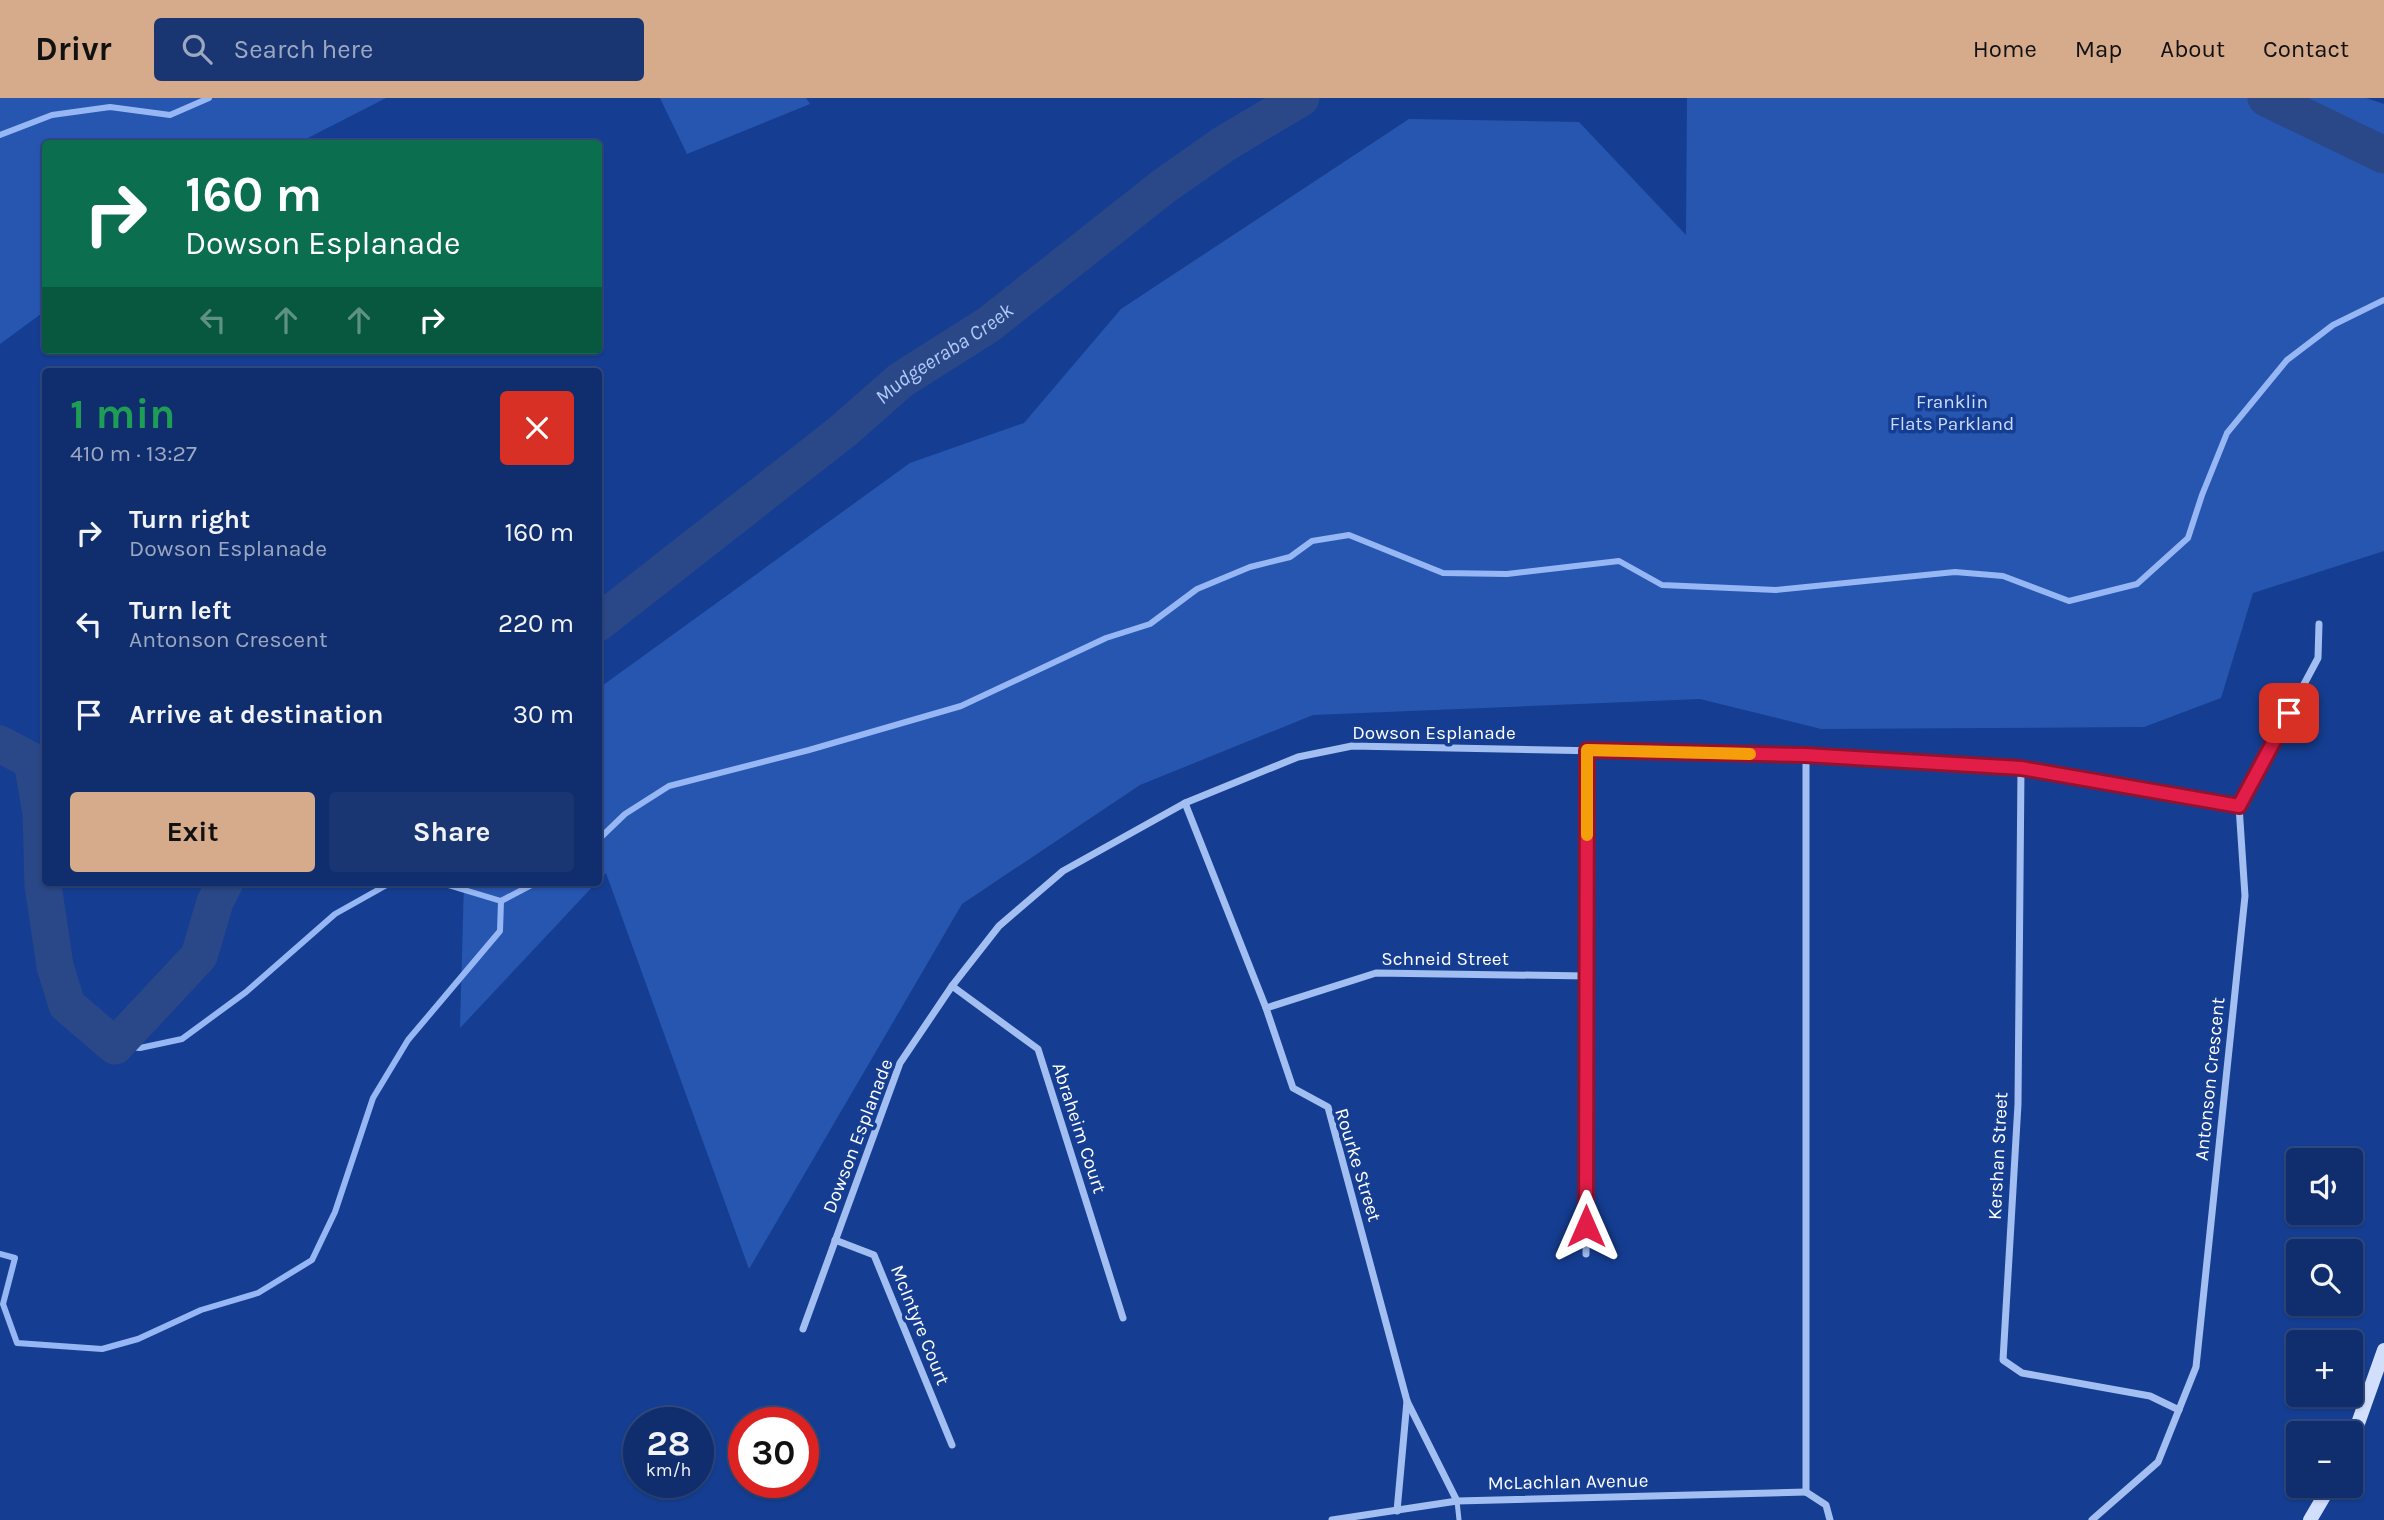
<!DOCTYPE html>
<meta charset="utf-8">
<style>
:root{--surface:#102e6e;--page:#193673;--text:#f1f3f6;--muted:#9ca8c2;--line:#304a81;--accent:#d6ab8b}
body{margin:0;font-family:Karla,sans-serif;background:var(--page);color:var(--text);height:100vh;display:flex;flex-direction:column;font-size:26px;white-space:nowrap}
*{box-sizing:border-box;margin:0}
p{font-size:23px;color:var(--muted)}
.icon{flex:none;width:38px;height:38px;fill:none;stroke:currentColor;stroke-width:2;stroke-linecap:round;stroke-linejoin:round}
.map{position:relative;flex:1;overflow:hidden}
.sheet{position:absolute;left:42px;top:270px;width:560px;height:518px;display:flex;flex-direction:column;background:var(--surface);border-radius:7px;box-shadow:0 2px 5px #0004,0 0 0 2px var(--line)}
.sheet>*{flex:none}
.hud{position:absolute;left:42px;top:42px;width:560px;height:214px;border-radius:7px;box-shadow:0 2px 5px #0004,0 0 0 2px var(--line);background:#0b6e4f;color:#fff;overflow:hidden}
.controls{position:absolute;left:2286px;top:1050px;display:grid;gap:14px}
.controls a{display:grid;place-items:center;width:77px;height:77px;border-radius:7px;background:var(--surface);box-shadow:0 2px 5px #0004,0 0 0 2px var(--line);font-size:35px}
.speed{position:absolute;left:623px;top:1309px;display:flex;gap:14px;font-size:35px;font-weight:700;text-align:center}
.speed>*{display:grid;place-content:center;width:91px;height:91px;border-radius:50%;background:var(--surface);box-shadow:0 2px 5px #0004,0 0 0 2px var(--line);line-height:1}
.speed small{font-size:18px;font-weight:400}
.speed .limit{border:10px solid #d22;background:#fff;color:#111}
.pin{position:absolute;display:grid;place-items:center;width:60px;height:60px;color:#fff;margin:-30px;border-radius:14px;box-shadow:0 4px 10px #0006}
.me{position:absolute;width:77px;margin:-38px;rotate:0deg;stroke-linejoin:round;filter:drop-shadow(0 0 5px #0008)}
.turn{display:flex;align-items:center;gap:24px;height:147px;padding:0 28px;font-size:32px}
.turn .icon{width:91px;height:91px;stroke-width:2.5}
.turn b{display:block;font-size:49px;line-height:60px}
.lanes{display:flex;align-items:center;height:66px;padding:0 28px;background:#0003;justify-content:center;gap:35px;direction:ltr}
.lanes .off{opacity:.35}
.round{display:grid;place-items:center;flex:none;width:74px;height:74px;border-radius:7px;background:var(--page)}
.head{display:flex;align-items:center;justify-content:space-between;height:119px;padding:0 28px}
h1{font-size:42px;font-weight:700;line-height:52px;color:#1e9e55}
.cta{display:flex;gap:14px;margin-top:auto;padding:14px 28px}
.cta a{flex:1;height:80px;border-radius:7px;background:var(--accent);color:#111;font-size:28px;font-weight:700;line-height:80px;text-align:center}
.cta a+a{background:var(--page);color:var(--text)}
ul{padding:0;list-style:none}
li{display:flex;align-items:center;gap:21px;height:91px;padding:0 28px}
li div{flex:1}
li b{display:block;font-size:26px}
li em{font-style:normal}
header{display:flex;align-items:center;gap:42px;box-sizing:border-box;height:98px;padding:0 35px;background:var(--accent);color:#111}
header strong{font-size:33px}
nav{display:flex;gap:38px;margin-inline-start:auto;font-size:24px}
.search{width:490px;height:63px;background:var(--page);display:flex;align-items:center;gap:18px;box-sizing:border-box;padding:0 24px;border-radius:7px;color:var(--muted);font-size:26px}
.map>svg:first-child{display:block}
.green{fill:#2756b1}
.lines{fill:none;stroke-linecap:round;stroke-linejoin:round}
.stream{stroke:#96b7f4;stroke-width:6}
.river{stroke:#2a4888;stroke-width:37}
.service{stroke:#a3bef1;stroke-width:5}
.minor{stroke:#a3bef1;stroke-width:7}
.secondary{stroke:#d2dffc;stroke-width:14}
.route-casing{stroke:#92132f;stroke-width:18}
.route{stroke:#e11d48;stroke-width:12}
.slow{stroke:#f59e0b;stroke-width:12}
.labels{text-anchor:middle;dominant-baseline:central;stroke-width:7;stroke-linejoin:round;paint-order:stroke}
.park-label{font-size:19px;fill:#cbdbfc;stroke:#153e92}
.street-label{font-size:19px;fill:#fff;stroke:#153e92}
.water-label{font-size:21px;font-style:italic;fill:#b0c9f8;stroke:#153e92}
</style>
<header>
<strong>Drivr</strong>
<div class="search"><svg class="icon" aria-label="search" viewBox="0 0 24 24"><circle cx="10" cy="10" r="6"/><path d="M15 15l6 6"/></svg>Search here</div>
<nav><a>Home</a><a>Map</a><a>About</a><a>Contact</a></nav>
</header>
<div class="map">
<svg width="2384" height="1422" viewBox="0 0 2384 1422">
<rect width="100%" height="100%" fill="#153e92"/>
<g class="green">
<path d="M 0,0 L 386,0 L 298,45 L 46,46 L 45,213 L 0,246 Z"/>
<path d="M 660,0 L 806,0 L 810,6 L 687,56 Z"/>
<path d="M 1687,0 L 2366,0 L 2384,6 L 2384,453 L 2253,495 L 2221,600 L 2144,629 L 1821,631 L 1700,601 L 1313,617 L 1140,687 L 962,806 L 749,1171 L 606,775 L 599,782 L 599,590 L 910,365 L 1024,325 L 1121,211 L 1409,21 L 1579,24 L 1686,137 Z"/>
<path d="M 464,784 L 597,784 L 460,930 Z"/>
</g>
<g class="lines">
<g class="stream">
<path d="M 0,37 L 52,17 L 110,9 L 170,17 L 209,0"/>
<path d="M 598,742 L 625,716 L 669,688 L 809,652 L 961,608 L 1106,540 L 1150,526 L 1197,491 L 1250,469 L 1290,459 L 1312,443 L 1349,437 L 1443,475 L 1507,476 L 1619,463 L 1662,487 L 1776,492 L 1955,474 L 2003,478 L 2069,503 L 2137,486 L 2188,440 L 2202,397 L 2227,335 L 2287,262 L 2333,227 L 2384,202"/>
<path d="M 438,784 L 501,803 L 537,784"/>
<path d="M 115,948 L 140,950 L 182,941 L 246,894 L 335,816 L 392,784"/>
<path d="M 0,1156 L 15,1160 L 3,1206 L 17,1245 L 102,1251 L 138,1241 L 201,1212 L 258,1195 L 312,1162 L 335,1114 L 373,1000 L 408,942 L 500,833 L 501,803"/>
</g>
<g class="river">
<path d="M 2266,0 L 2384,57"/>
<path id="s1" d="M 598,525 L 843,333 L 901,282 L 988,227 L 1164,88 L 1224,46 L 1301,0"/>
<path d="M 0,646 L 32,663 L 41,715 L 43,787 L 55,868 L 67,907 L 115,948 L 199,858 L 215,804 L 225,784"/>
</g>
<path class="service" d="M 1457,1403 L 1459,1422"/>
<g class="minor">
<path d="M 1806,657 L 1806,1394"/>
<path d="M 2021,670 L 2018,1006 L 2003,1262 L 2022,1275 L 2150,1298 L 2179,1312"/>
<path d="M 1185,705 L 1266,910 L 1293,990 L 1328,1009 L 1407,1303 L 1457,1403"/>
<path d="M 952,888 L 1038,951 L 1123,1220"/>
<path d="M 1266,910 L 1376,875 L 1587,878"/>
<path d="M 835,1142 L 874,1157 L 952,1347"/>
<path d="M 1586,1156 L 1587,652"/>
<path d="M 803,1231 L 900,965 L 952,888 L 999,828 L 1063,773 L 1185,705 L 1298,659 L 1352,648 L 1806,657 L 2021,670 L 2239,708"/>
<path d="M 1806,1394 L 1826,1407 L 1830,1422"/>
<path d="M 1397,1413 L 1407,1303"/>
<path d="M 1332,1422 L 1457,1403 L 1806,1394"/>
<path d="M 2092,1422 L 2158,1364 L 2196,1269 L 2245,798 L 2239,708 L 2318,560 L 2319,526"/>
</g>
<g class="secondary">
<path d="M 2350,1348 L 2384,1252"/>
<path d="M 2310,1422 L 2330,1388"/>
</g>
</g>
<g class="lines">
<defs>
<path id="route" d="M 1586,1128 L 1587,652 L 1805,657 L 2021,670 L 2239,708 L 2289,615"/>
</defs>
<use href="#route" class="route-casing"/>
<use href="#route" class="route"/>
<path class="slow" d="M 1587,737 L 1587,652 L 1750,656"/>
</g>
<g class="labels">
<g class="park-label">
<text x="1952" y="304">Franklin<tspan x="1952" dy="22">Flats Parkland</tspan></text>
</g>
<g class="street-label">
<text x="1434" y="635">Dowson Esplanade</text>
<text x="1445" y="861">Schneid Street</text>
<text transform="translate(2210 981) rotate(-84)">Antonson Crescent</text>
<text transform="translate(1079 1030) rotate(72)">Abraheim Court</text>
<text transform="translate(858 1038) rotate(-69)">Dowson Esplanade</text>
<text transform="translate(1998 1058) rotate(-87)">Kershan Street</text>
<text transform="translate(1358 1067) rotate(73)">Rourke Street</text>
<text transform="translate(920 1227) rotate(68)">McIntyre Court</text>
<text transform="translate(1568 1384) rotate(-1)">McLachlan Avenue</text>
</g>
<g class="water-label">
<text stroke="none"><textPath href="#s1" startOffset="439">Mudgeeraba Creek</textPath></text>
</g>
</g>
</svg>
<div class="controls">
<a><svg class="icon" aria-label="sound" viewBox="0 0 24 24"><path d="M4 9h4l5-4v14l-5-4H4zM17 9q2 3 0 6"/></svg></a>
<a><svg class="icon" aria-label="search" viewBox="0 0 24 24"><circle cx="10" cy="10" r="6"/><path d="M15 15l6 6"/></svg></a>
<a>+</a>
<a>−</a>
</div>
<div class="speed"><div>28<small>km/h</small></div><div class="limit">30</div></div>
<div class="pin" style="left:2289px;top:615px;background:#d93025"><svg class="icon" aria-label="arrive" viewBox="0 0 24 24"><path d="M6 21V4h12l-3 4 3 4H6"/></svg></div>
<svg class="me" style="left:1586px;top:1128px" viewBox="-20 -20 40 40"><path d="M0-17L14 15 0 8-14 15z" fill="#e11d48" stroke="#fff" stroke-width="4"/></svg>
<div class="hud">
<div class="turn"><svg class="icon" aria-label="right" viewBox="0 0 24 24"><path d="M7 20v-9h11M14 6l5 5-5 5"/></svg><div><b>160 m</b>Dowson Esplanade</div></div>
<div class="lanes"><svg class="icon off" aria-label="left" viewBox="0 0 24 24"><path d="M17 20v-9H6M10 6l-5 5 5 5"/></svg><svg class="icon off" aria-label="ahead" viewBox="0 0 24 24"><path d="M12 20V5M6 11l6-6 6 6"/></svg><svg class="icon off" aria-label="ahead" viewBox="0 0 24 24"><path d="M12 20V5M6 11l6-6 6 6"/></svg><svg class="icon" aria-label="right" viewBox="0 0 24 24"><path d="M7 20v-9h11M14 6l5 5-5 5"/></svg></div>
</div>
<section class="sheet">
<div class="head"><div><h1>1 min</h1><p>410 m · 13:27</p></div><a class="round" style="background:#d93025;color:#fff"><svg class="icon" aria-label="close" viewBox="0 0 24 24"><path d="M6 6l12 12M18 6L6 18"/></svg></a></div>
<ul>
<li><svg class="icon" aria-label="right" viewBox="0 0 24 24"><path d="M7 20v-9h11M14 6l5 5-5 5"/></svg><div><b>Turn right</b><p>Dowson Esplanade</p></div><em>160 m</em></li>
<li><svg class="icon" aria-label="left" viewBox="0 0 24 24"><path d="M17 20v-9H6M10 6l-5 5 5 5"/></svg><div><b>Turn left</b><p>Antonson Crescent</p></div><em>220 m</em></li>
<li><svg class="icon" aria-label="arrive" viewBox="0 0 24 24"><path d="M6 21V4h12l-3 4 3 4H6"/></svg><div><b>Arrive at destination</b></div><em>30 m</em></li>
</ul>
<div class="cta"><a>Exit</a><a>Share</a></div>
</section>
</div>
